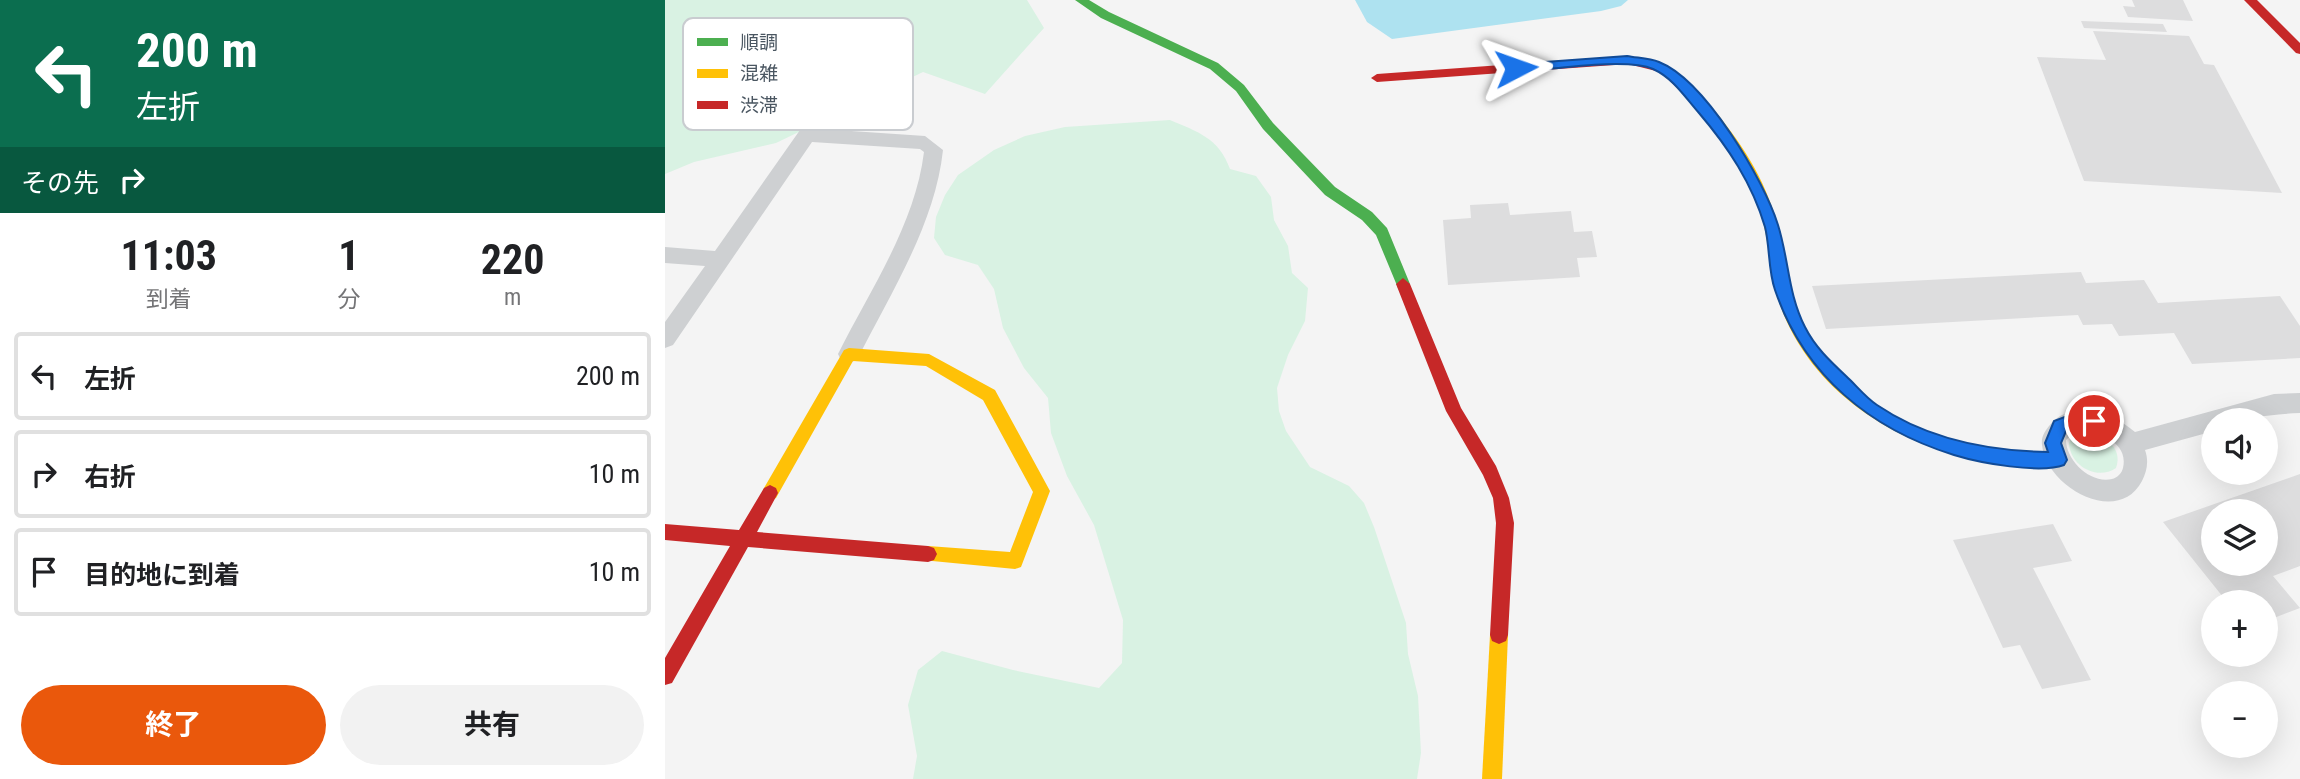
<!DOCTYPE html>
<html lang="ja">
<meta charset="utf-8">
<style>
:root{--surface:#fff;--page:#f2f2f2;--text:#202124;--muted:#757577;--line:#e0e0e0;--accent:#ea580c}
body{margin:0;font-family:"Roboto Condensed","Noto Sans JP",sans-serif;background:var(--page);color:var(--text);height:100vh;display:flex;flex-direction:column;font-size:26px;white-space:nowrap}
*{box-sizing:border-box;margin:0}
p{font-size:23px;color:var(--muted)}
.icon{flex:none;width:38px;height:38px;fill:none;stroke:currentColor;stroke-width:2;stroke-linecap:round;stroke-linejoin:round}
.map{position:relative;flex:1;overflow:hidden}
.drawer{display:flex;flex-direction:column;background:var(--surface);width:665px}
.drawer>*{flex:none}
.top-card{background:#0b6e4f;color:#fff;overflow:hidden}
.controls{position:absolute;left:1536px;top:408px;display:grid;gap:14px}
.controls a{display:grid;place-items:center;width:77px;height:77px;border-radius:50%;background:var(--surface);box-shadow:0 7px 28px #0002;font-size:35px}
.pin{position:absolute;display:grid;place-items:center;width:60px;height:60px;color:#fff;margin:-30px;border:4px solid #fff;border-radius:50%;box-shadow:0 2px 7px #0007}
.me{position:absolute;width:77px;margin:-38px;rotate:86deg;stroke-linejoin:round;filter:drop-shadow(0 0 5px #0008)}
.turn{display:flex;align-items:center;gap:24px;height:147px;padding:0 21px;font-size:32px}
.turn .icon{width:91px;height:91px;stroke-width:2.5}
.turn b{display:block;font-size:49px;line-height:60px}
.then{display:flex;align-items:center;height:66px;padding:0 21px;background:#0003;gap:14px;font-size:26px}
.eta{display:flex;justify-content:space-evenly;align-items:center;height:119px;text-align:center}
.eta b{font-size:42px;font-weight:700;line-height:49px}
.button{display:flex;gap:14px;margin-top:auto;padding:14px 21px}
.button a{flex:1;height:80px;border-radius:42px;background:var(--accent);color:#fff;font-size:28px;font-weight:700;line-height:80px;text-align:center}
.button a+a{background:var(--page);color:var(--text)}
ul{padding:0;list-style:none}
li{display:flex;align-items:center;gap:21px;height:88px;margin:0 14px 10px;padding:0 7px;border:4px solid var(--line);border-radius:7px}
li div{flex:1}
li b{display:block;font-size:26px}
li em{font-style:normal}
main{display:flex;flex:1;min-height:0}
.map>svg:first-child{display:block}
.green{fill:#d9f2e3}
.water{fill:#aee2f0}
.building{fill:#ddddde;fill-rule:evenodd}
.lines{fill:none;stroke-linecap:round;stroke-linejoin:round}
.street{fill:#ced0d2;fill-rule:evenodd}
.fast{fill:#4caf50;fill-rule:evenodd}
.slow{fill:#ffc107;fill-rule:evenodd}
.jam{fill:#c62828;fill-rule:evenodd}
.route{fill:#1a73e8;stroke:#114b97;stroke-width:2}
.key{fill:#fff;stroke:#c9ccd0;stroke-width:2}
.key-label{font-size:19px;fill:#4a5661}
</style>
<main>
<section class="drawer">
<div class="top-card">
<div class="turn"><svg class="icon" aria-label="left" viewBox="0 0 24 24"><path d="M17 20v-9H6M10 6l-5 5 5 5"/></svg><div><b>200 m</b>左折</div></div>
<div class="then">その先<svg class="icon" aria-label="right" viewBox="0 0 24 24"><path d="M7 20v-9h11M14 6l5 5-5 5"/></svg></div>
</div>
<div class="eta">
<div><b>11:03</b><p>到着</p></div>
<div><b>1</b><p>分</p></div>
<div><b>220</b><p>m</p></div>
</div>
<ul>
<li><svg class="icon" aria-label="left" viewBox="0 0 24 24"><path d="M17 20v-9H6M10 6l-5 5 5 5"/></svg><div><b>左折</b></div><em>200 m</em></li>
<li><svg class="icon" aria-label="right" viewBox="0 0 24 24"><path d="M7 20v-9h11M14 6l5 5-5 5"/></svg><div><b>右折</b></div><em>10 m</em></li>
<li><svg class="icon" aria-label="arrive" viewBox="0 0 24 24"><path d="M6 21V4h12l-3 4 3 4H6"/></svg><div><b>目的地に到着</b></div><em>10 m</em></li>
</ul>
<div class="button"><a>終了</a><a>共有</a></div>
</section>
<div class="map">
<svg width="1635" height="779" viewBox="0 0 1635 779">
<rect width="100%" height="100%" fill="#f4f4f4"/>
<g class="green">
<path d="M 0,0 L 362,0 L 379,28 L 320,94 L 258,72 L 111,143 L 29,162 L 0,174 Z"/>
<path d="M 505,120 C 533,132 554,138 565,169 L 591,176 L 606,197 L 609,220 L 623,246 L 627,273 L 643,288 L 640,321 L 623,355 L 612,388 L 614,411 L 621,431 L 645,467 L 684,486 L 699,503 L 709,527 L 741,623 L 743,654 L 753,696 L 756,753 L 752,779 L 248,779 L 252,756 L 243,705 L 253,670 L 277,651 L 348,670 L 434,688 L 457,663 L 458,620 L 429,525 L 402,476 L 386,433 L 383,398 L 359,368 L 338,328 L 329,289 L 313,265 L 280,255 L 269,238 L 271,217 L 280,195 L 293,175 L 329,150 L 360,136 L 400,127 Z"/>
<path d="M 1417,433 C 1436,433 1459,446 1451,468 C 1432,481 1405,466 1404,443 L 1408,436 Z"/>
</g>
<path class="water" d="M 690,0 L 963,0 L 956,6 L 936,11 L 727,39 L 702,22 Z"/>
<g class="building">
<path d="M 1467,0 L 1518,0 L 1528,21 L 1463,17 L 1458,6 L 1470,7 Z"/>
<path d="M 1416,21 L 1498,24 L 1502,32 L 1419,28 Z"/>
<path d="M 1428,31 L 1524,36 L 1539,64 L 1549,65 L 1617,193 L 1419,181 L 1372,57 L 1441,60 Z"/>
<path d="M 843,203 L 845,215 L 906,211 L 909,232 L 927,231 L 932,257 L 912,258 L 915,277 L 783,285 L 778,220 L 806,218 L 805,205 Z"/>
<path d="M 1416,272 L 1421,283 L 1479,280 L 1493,303 L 1615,296 L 1635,326 L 1635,358 L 1527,364 L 1509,333 L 1454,336 L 1447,324 L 1418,325 L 1413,315 L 1161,329 L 1147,286 Z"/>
<path d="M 1635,474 L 1635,566 L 1608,576 L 1635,608 L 1601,621 L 1601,602 L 1562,602 L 1498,522 ZM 1549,511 L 1601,511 L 1601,564 L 1549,564 Z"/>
<path d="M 1388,524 L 1407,561 L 1368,568 L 1426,680 L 1377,689 L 1355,645 L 1338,648 L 1288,540 Z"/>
</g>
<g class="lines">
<g class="street">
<path d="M 142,128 L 260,136 L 278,150 C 270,225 225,294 192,360 L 184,363 L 176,360 L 173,354 C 205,290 250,225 259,152 L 255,149 L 147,142 L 8,345 L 0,348 L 0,322 L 40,266 L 0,263 L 0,247 L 50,251 L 135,130 Z"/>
<path d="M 1635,393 L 1635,413 C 1606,414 1578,420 1549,420 L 1549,431 L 1480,450 C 1484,461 1482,471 1477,481 C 1453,527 1381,487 1377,445 C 1376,438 1379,432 1384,426 C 1406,398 1447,412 1470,432 L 1609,394 ZM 1413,429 C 1433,433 1464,441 1458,468 C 1457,473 1452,478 1447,479 C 1425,484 1401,460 1401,440 Z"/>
</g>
<path class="fast" d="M 410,0 L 424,0 L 444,12 L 553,63 L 579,85 L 608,123 L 670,187 L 707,212 L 722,228 L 745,284 L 743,288 L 733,288 L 711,235 L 697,220 L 660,195 L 598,129 L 571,91 L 545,69 L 436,18 Z"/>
<g class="slow">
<path d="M 1040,103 L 1044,104 C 1074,139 1101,179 1112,224 C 1119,250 1120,277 1129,302 C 1155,381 1237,431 1314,447 C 1340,452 1367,452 1394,453 L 1400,455 L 1402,460 L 1400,465 L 1394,467 C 1368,466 1341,467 1315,461 C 1228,443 1146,391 1115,305 C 1105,279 1105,249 1098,222 C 1086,177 1059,145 1034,107 Z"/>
<path d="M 184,348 L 264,354 L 330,390 L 385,491 L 356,567 L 350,569 L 257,560 L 254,554 L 257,548 L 263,546 L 345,552 L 368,492 L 318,400 L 261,366 L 188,361 L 111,498 L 105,501 L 99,498 L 97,493 L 99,488 L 179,350 Z"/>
<path d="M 834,626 L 841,629 L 843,635 L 837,779 L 817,779 L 825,635 L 827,629 Z"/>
</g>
<g class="jam">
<path d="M 1579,0 L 1592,0 L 1635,43 L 1635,54 L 1631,53 Z"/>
<path d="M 963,56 L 1003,66 L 1044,104 L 1044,110 L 1036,110 L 995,72 L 963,64 L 712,82 L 706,78 L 712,74 Z"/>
<path d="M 738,278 L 745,284 L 796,408 L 831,466 L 844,498 L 849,523 L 843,635 L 841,641 L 834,644 L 827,641 L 825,635 L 831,523 L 828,498 L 818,475 L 781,411 L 731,284 Z"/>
<path d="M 105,485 L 111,488 L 113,493 L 92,532 L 263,546 L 269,548 L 272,554 L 269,560 L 263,562 L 83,547 L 7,683 L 0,685 L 0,658 L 65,546 L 0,540 L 0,524 L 74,530 L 99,488 Z"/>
</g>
</g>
<path class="route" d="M 962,56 C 972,58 984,58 994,62 C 1040,80 1099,180 1113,225 C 1124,260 1123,294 1140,327 C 1150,347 1165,361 1181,376 C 1191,385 1200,397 1212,405 C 1262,439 1323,451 1383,452 L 1380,443 L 1389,421 L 1413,412 L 1435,416 L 1435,426 L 1414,426 L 1401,431 L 1396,443 L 1402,460 L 1399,465 C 1375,474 1315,463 1289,455 C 1205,429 1139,375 1110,290 C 1103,270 1105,247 1100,227 C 1087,183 1063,147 1034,113 C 1020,97 1008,78 988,69 C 961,57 884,70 851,72 L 845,68 L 851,64 Z"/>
<rect x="18" y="18" width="230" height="112" rx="10" class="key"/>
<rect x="32" y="38" width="31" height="8" fill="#4caf50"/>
<rect x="32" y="69" width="31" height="9" fill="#ffc107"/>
<rect x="32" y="101" width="31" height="8" fill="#c62828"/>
<g class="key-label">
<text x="75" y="49">順調</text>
<text x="75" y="80">混雑</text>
<text x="75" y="112">渋滞</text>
</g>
</svg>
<div class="controls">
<a><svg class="icon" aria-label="sound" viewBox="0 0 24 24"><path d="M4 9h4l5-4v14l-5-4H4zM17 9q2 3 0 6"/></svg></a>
<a><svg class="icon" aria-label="layers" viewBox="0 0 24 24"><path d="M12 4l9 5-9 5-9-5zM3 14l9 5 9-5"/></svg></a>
<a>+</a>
<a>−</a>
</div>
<div class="pin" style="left:1429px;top:421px;background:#d93025"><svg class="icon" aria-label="arrive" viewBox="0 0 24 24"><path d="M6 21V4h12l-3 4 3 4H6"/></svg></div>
<svg class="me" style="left:851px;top:68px" viewBox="-20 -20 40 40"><path d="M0-17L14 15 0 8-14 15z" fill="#1a73e8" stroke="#fff" stroke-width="4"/></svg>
</div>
</main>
